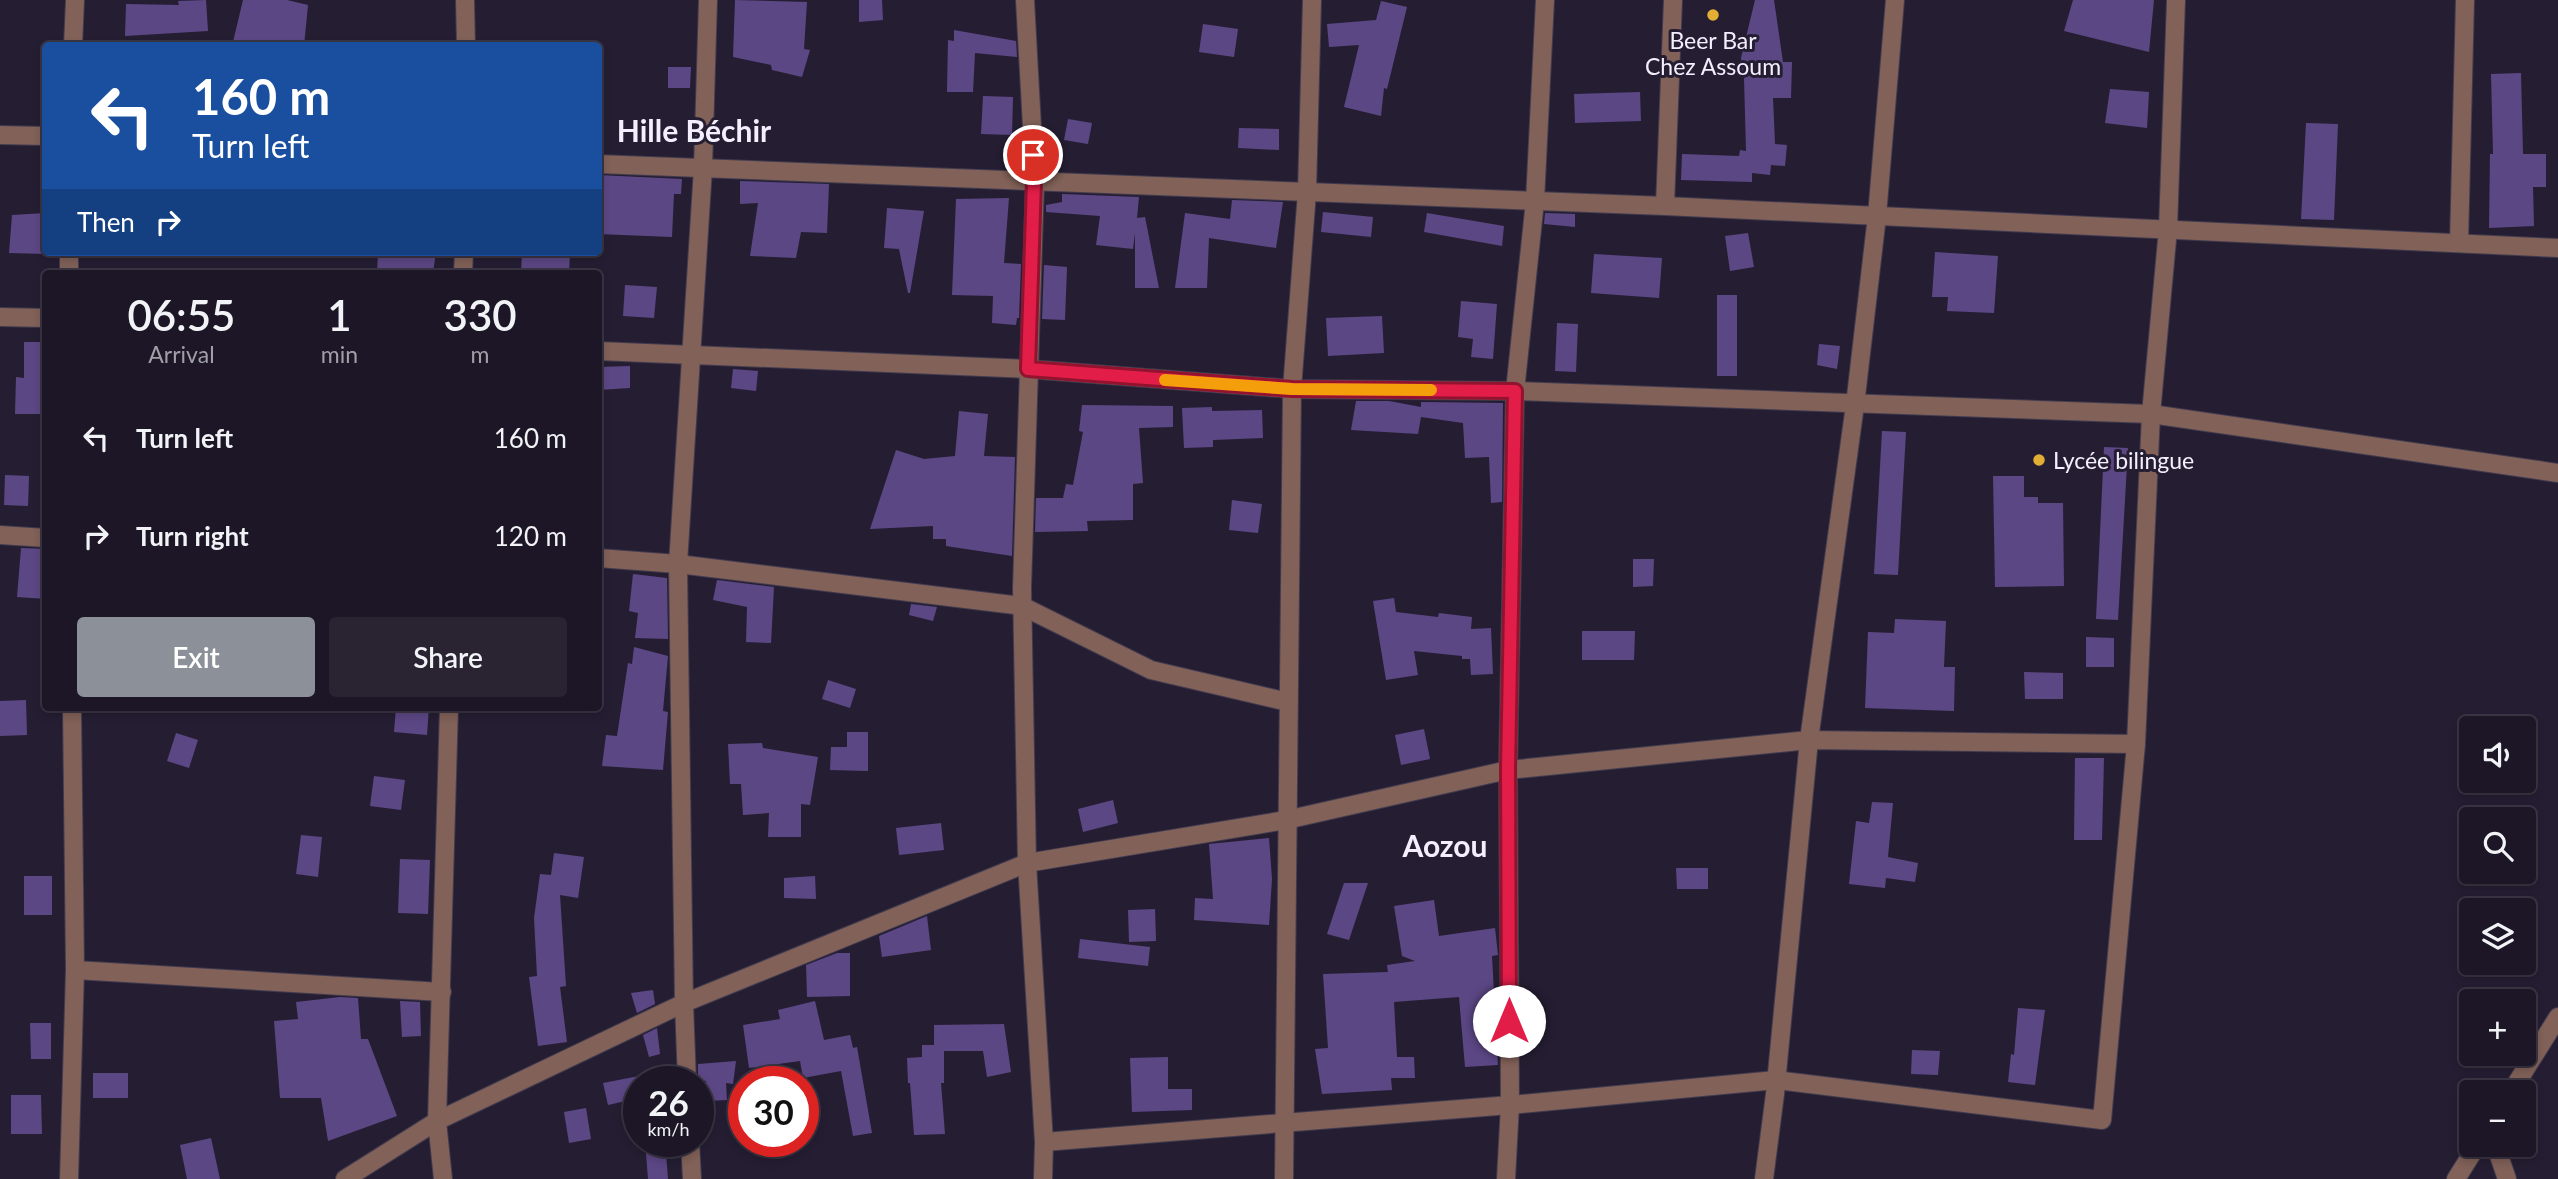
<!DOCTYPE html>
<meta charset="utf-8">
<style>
:root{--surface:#1c1626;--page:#292332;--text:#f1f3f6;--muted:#a09fa7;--line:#3a3543;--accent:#8c9099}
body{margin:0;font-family:Lato,sans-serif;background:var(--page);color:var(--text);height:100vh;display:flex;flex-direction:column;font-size:26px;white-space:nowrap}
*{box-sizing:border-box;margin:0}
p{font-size:23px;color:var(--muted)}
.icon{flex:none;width:38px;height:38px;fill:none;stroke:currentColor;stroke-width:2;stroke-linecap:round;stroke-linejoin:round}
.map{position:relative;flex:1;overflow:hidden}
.side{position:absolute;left:42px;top:270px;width:560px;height:441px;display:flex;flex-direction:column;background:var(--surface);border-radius:7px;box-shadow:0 4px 10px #0003,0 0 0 2px var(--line)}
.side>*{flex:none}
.guide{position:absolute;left:42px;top:42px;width:560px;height:214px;border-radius:7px;box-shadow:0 4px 10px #0003,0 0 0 2px var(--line);background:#1a4fa0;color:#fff;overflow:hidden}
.controls{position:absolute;left:2459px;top:716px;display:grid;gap:14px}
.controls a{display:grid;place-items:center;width:77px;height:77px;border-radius:7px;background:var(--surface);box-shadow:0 4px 10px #0003,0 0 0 2px var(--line);font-size:35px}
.speed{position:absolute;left:623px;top:1066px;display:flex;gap:14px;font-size:35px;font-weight:700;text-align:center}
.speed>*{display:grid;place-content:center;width:91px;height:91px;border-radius:50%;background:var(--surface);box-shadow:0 4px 10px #0003,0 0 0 2px var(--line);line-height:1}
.speed small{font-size:18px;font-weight:400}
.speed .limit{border:10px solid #d22;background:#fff;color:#111}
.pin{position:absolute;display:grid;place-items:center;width:60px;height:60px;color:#fff;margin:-30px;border:4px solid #fff;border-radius:50%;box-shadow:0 2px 7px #0007}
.me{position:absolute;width:77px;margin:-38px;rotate:0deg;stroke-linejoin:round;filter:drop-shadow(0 0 5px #0008)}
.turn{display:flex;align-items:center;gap:24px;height:147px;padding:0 35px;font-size:32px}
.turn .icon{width:91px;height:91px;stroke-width:2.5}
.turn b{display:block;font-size:49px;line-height:60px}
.then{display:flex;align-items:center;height:66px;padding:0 35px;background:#0003;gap:14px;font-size:26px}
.eta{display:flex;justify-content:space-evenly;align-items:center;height:119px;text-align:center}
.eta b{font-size:42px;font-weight:600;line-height:49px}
.cta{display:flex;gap:14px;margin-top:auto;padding:14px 35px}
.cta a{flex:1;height:80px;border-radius:7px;background:var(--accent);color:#fff;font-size:28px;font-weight:600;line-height:80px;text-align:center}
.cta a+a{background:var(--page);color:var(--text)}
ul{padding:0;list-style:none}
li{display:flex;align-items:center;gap:21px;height:98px;padding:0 35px}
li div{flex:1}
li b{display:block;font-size:26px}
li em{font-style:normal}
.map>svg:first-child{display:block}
.building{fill:#5c4785}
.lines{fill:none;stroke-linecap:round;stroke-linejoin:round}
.street-casing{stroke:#423b4f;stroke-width:20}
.street{stroke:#816158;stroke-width:18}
.route-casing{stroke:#92132f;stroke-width:18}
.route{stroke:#e11d48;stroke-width:12}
.slow{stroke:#f59e0b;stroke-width:12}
.poi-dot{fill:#e2af34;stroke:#251e33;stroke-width:2.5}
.labels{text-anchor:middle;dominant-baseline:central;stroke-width:6;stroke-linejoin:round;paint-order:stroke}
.poi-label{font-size:23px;fill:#f3effe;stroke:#251e33}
.district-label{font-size:30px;font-weight:bold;fill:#f3effe;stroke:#251e33}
</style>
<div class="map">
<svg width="2558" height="1179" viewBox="0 0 2558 1179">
<rect width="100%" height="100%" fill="#251e33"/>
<g class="building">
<path d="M 206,0 L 208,31 L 125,36 L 126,4 L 179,5 L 178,1 Z"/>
<path d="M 243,0 L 287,0 L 308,5 L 304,46 L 232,46 Z"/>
<path d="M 735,0 L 807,2 L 804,49 L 810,50 L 802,77 L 772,70 L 771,65 L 733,57 Z"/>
<path d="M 859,0 L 882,0 L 883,20 L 859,22 Z"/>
<path d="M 1755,0 L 1774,0 L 1783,62 L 1792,62 L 1791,98 L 1773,98 L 1775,144 L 1787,145 L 1785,166 L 1771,165 L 1770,175 L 1752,173 L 1752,182 L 1681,180 L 1682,154 L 1739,156 L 1740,150 L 1746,151 L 1744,78 L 1741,78 L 1741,58 Z"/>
<path d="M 2073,0 L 2154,0 L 2149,52 L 2064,31 Z"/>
<path d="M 1381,1 L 1407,7 L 1387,89 L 1384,88 L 1381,116 L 1344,107 L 1359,45 L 1329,47 L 1327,24 L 1376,20 Z"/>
<path d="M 1203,24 L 1238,29 L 1234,57 L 1199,52 Z"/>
<path d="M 954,30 L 1016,41 L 1017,57 L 975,53 L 973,92 L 947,92 L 948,40 L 954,41 Z"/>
<path d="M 668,67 L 691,67 L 690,88 L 668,88 Z"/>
<path d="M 2521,73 L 2523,154 L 2546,154 L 2546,187 L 2533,187 L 2534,226 L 2489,228 L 2490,154 L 2493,154 L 2491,74 Z"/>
<path d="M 2110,89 L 2149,92 L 2147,128 L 2105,123 Z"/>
<path d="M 1640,92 L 1641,121 L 1575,123 L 1574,94 Z"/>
<path d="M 983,96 L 1013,97 L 1012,135 L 981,134 Z"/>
<path d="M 1068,119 L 1092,123 L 1088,144 L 1064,140 Z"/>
<path d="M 2306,123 L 2338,124 L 2334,220 L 2301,219 Z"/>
<path d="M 1239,128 L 1279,129 L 1279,150 L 1238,148 Z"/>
<path d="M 598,175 L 682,179 L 681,194 L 674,194 L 672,237 L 598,234 Z"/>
<path d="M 740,181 L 829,184 L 827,233 L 801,232 L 796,258 L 750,256 L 758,203 L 740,204 Z"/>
<path d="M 1062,194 L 1139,197 L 1137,218 L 1145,217 L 1159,288 L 1135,288 L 1135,233 L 1133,249 L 1096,245 L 1100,216 L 1046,212 L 1046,205 L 1062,202 Z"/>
<path d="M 1009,198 L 1004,263 L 1021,264 L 1019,318 L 1017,318 L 1016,325 L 992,323 L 993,296 L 952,295 L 956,199 Z"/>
<path d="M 1232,200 L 1283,202 L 1276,248 L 1209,238 L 1207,288 L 1175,288 L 1185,213 L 1230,219 Z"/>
<path d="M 887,208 L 924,211 L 910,293 L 908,293 L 899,249 L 884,248 Z"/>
<path d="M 1323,212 L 1373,217 L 1371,237 L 1321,232 Z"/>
<path d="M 46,213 L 46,254 L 9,253 L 12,215 Z"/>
<path d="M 1427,213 L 1504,226 L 1502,246 L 1424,232 Z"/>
<path d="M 1545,213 L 1575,214 L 1575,227 L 1544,224 Z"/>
<path d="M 1748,233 L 1754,267 L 1730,271 L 1725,236 Z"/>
<path d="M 378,252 L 436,252 L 433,273 L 377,273 Z"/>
<path d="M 522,252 L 570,252 L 569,273 L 521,273 Z"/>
<path d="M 1935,252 L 1998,256 L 1994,313 L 1947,311 L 1948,297 L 1932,297 Z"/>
<path d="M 1594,254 L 1662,258 L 1659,298 L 1591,293 Z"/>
<path d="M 1044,265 L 1067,267 L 1065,320 L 1042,319 Z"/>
<path d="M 625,285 L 657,287 L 654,318 L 623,316 Z"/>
<rect x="1717" y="295" width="20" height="81"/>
<path d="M 1461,301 L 1497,304 L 1493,359 L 1471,357 L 1473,339 L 1458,337 Z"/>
<path d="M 1382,316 L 1384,353 L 1328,356 L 1326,318 Z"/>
<path d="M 1557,323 L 1578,324 L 1576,372 L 1555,371 Z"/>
<path d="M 24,342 L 46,342 L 46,414 L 15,414 L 16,377 L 24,378 Z"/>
<path d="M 1819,344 L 1840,346 L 1837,369 L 1817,365 Z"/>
<path d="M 630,366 L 630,388 L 598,390 L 598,367 Z"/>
<path d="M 733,369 L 758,371 L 756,391 L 731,388 Z"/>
<path d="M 1356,401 L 1389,401 L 1421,407 L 1421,402 L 1503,403 L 1502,502 L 1491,503 L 1489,457 L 1465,458 L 1463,423 L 1421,417 L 1418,434 L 1351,430 Z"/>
<path d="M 1082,405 L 1173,406 L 1173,427 L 1139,428 L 1143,483 L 1133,484 L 1133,520 L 1087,521 L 1088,531 L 1035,532 L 1036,498 L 1063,498 L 1066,484 L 1073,485 L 1083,432 L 1079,431 Z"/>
<path d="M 1212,407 L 1212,411 L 1262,410 L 1263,438 L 1213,440 L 1213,447 L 1184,448 L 1182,408 Z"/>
<path d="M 959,411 L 988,414 L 984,456 L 1015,457 L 1012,556 L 946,546 L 946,539 L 933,539 L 933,526 L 870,529 L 896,450 L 924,459 L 955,456 Z"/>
<path d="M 1882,431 L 1906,432 L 1898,575 L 1874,574 Z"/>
<path d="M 2104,447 L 2128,448 L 2118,620 L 2096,619 Z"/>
<path d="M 5,475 L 29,476 L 28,506 L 4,505 Z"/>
<path d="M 1993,476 L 2024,476 L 2024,497 L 2038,497 L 2038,503 L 2063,503 L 2064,586 L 1995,587 Z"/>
<path d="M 1232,500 L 1262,504 L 1258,533 L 1229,530 Z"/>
<path d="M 21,548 L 46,549 L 46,599 L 17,597 Z"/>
<path d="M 1633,559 L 1654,559 L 1653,586 L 1633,587 Z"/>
<path d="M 633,574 L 667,578 L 668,639 L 635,638 L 638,613 L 629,611 Z"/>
<path d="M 717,580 L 774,587 L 771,643 L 746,642 L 747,607 L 713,600 Z"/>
<path d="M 1394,598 L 1396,612 L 1438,617 L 1439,613 L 1472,617 L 1471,629 L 1491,628 L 1493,674 L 1471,675 L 1470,659 L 1462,659 L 1462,656 L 1414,651 L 1418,675 L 1386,680 L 1373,601 Z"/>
<path d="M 911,604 L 937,607 L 933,621 L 909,615 Z"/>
<path d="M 1895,619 L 1946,621 L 1944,667 L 1955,667 L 1954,711 L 1865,708 L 1868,632 L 1894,633 Z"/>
<path d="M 1582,631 L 1635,631 L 1634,660 L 1582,660 Z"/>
<path d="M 2086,637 L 2114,638 L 2114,667 L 2086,667 Z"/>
<path d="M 634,647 L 668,656 L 663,711 L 668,712 L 663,770 L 602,766 L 606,735 L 617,736 L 628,663 L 632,664 Z"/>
<path d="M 2024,672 L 2063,673 L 2063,699 L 2025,699 Z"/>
<path d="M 828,680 L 856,689 L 850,708 L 822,699 Z"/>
<path d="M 26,700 L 27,735 L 0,736 L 0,701 Z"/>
<path d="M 396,707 L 429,707 L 427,735 L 394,732 Z"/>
<path d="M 1424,729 L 1430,759 L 1401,765 L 1395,735 Z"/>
<path d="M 847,732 L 868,732 L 868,771 L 830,770 L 831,747 L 847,747 Z"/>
<path d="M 176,733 L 198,740 L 189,768 L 167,761 Z"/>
<path d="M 762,743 L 763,748 L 818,757 L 810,805 L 801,804 L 801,837 L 768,837 L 769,813 L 743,815 L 741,784 L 730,784 L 728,744 Z"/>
<path d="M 2075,758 L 2104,758 L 2102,840 L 2074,840 Z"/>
<path d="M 374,776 L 405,780 L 401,810 L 370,806 Z"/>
<path d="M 1113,800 L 1118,823 L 1083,832 L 1078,809 Z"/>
<path d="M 1872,802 L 1893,803 L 1888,857 L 1918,863 L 1915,882 L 1886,878 L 1885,888 L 1849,884 L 1856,821 L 1869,823 Z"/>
<path d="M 941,823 L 944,850 L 899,855 L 896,828 Z"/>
<path d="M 301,835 L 322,837 L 318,877 L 296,874 Z"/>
<path d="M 1269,838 L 1272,879 L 1269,925 L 1194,920 L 1195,898 L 1213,899 L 1209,844 Z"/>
<path d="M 554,853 L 584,857 L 578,898 L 560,895 L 566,986 L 560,987 L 567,1042 L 538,1046 L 529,977 L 537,976 L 534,918 L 540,874 L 551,875 Z"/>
<path d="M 400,859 L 430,860 L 428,914 L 398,913 Z"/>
<path d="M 1676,868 L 1708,868 L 1708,889 L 1677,889 Z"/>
<rect x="24" y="876" width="28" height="39"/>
<path d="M 815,876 L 816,899 L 784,898 L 784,878 Z"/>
<path d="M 1344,883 L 1368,883 L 1349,940 L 1327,934 Z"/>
<path d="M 1434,900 L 1439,936 L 1495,928 L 1498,955 L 1492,956 L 1498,1065 L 1465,1067 L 1459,997 L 1394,1002 L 1397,1057 L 1414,1057 L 1415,1078 L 1391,1078 L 1392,1090 L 1322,1094 L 1315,1049 L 1328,1048 L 1323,974 L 1388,972 L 1387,965 L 1415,961 L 1402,956 L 1394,906 Z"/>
<path d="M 1155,909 L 1156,941 L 1129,942 L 1128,910 Z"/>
<path d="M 927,916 L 931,950 L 882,957 L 879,936 Z"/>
<path d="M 1080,939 L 1150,947 L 1148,966 L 1078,958 Z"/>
<path d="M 837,953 L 850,953 L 850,996 L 807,997 L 806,965 Z"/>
<path d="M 653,990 L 655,1004 L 637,1013 L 631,993 Z"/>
<path d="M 340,997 L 358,998 L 361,1039 L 368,1039 L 397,1116 L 328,1141 L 321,1098 L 280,1098 L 274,1021 L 298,1019 L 296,1002 Z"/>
<path d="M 400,1001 L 420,1002 L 421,1036 L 402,1037 Z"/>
<path d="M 815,1001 L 824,1040 L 850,1035 L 853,1048 L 857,1047 L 872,1133 L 853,1136 L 841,1071 L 803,1078 L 800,1061 L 749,1068 L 743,1025 L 780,1019 L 778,1010 Z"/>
<path d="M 2018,1008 L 2045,1010 L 2035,1085 L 2008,1082 L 2011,1054 L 2014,1055 Z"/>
<path d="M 30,1023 L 51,1023 L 51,1059 L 31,1059 Z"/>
<path d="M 1004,1024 L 1011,1072 L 987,1077 L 983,1051 L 944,1051 L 944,1083 L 941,1083 L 945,1134 L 914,1135 L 910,1083 L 908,1083 L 907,1058 L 922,1057 L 922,1045 L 934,1045 L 934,1025 Z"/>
<path d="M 657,1028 L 660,1054 L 649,1057 L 643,1035 Z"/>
<path d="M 1912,1050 L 1940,1051 L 1938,1075 L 1911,1074 Z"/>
<path d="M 1168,1057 L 1168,1089 L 1192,1089 L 1192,1110 L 1132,1112 L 1130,1058 Z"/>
<path d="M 736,1061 L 733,1084 L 726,1083 L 727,1100 L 707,1101 L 706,1081 L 698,1080 L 698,1064 Z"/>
<rect x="93" y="1073" width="35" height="25"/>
<path d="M 639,1076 L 639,1098 L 608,1105 L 603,1083 Z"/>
<path d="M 11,1095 L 41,1095 L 42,1134 L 11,1134 Z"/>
<path d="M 586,1108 L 591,1139 L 569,1143 L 564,1112 Z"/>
<path d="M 211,1138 L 220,1179 L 187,1179 L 180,1145 Z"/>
<path d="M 645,1141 L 665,1141 L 668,1179 L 648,1179 Z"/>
</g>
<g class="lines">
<defs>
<g id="street">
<path d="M 465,0 L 466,46"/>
<path d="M 1025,0 L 1035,181 L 1022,588 L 1027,863 L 1044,1142 L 1043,1179"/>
<path d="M 73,46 L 75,0"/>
<path d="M 0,135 L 46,136"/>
<path d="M 598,164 L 1665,206 L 2558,248"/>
<path d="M 1665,206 L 1673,0"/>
<path d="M 2459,243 L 2465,0"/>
<path d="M 69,273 L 69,252"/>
<path d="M 463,273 L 464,252"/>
<path d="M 0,317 L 46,318"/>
<path d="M 598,351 L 1028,369 L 1292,389 L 1515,391 L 2151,414 L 2558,473"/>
<path d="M 0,535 L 46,538"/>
<path d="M 598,558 L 678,564 L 1022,606 L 1151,670 L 1288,702"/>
<path d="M 75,970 L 442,992"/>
<path d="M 687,1082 L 684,1003 L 678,564 L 703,168 L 708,0"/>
<path d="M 2511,1092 L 2558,1017"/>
<path d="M 690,1141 L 692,1179"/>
<path d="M 1044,1142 L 1510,1105 L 1776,1080 L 2102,1120 L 2136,744 L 2151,414 L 2168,229 L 2176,0"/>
<path d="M 2495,1144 L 2507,1179"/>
<path d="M 69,1179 L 75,970 L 72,707"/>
<path d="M 345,1179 L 437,1121 L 684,1003 L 1027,863 L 1286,820 L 1508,770 L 1809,740 L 2136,744"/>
<path d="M 443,1179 L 437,1121 L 449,707"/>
<path d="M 1284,1179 L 1292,389 L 1307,192 L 1312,0"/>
<path d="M 1506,1179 L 1510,1105 L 1508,770 L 1515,391 L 1535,201 L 1545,0"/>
<path d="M 1764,1179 L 1775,1094 L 1809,740 L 1855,405 L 1877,216 L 1895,0"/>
<path d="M 2456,1179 L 2478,1144"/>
</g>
</defs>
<use href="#street" class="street-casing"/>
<use href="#street" class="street"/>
</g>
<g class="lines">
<defs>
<path id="route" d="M 1033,155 L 1034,181 L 1028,369 L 1292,389 L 1515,391 L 1508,770 L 1509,1021"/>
</defs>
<use href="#route" class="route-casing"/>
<use href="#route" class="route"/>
<path class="slow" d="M 1165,380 L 1292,389 L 1431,390"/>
</g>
<g class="poi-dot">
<circle cx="1713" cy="15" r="7"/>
<circle cx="2039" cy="460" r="7"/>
</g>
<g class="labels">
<g class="poi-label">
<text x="1713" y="40">Beer Bar<tspan x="1713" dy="26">Chez Assoum</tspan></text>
<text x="2053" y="460" text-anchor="start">Lycée bilingue</text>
</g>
<g class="district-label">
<text x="694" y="130">Hille Béchir</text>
<text x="1445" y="845">Aozou</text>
</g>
</g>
</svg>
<div class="controls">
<a><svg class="icon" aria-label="sound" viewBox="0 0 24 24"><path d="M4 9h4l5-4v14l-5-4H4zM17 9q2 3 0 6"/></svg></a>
<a><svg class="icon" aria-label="search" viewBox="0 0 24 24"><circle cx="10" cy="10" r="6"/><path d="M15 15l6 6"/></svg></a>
<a><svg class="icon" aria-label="layers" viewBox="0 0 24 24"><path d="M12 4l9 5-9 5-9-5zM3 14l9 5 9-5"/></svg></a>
<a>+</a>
<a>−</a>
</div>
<div class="speed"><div>26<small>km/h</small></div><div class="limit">30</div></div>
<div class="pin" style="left:1033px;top:155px;background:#d93025"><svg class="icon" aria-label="arrive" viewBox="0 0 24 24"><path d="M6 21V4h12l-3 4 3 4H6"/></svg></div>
<svg class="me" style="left:1509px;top:1021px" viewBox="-20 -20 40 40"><circle r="19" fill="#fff"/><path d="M0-13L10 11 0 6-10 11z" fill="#e11d48"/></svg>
<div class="guide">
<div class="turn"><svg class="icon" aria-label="left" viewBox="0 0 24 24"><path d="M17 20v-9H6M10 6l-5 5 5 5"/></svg><div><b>160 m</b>Turn left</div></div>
<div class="then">Then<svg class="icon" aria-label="right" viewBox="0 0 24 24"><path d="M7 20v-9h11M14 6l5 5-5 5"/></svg></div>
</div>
<section class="side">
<div class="eta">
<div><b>06:55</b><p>Arrival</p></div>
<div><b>1</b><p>min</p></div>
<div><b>330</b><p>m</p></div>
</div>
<ul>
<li><svg class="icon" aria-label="left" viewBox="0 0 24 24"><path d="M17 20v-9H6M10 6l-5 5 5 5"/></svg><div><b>Turn left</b></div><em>160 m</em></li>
<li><svg class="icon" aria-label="right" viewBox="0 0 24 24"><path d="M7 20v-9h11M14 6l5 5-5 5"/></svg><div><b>Turn right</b></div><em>120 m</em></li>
</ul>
<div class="cta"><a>Exit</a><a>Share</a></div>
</section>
</div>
